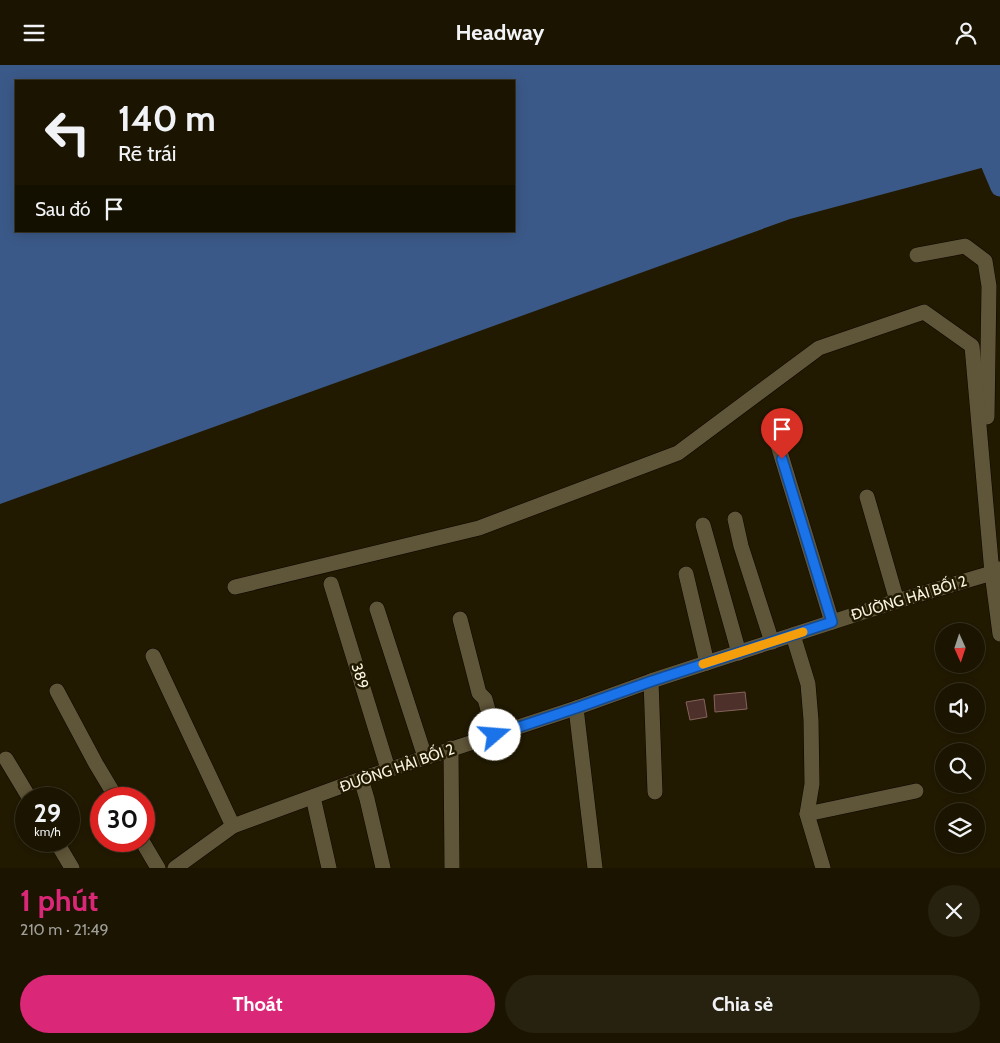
<!DOCTYPE html>
<html lang="vi">
<meta charset="utf-8">
<style>
:root{--surface:#1a1400;--page:#27210f;--text:#f1f3f6;--muted:#9f9e99;--line:#383322;--accent:#db2777}
body{margin:0;font-family:Cabin,sans-serif;background:var(--page);color:var(--text);height:100vh;display:flex;flex-direction:column;font-size:19px;white-space:nowrap}
*{box-sizing:border-box;margin:0}
p{font-size:16px;color:var(--muted)}
.icon{flex:none;width:28px;height:28px;fill:none;stroke:currentColor;stroke-width:2;stroke-linecap:round;stroke-linejoin:round}
.map{position:relative;height:803px;overflow:hidden}
.sheet{display:flex;flex-direction:column;background:var(--surface);flex:1}
.sheet>*{flex:none}
.hud{position:absolute;left:15px;top:15px;width:500px;height:152px;border-radius:0px;box-shadow:0 2px 12px #0003,0 0 0 1px var(--line);background:#1a1400;color:var(--text);overflow:hidden}
.needle{width:32px;rotate:177deg}
.fabs{position:absolute;left:935px;top:558px;display:grid;gap:10px}
.fabs a{display:grid;place-items:center;width:50px;height:50px;border-radius:50%;background:var(--surface);box-shadow:0 2px 12px #0003,0 0 0 1px var(--line);font-size:25px}
.speed{position:absolute;left:15px;top:722px;display:flex;gap:10px;font-size:25px;font-weight:700;text-align:center}
.speed>*{display:grid;place-content:center;width:65px;height:65px;border-radius:50%;background:var(--surface);box-shadow:0 2px 12px #0003,0 0 0 1px var(--line);line-height:1}
.speed small{font-size:12px;font-weight:400}
.speed .limit{border:8px solid #d22;background:#fff;color:#111}
.pin{position:absolute;display:grid;place-items:center;width:42px;height:42px;color:#fff;margin:-51px -21px;border-radius:50% 50% 50% 0;rotate:-45deg;box-shadow:0 0 5px #0007}
.pin .icon{rotate:45deg}
.me{position:absolute;width:55px;margin:-28px;rotate:72deg;stroke-linejoin:round;filter:drop-shadow(0 0 4px #0008)}
.turn{display:flex;align-items:center;gap:18px;height:105px;padding:0 20px;font-size:22px}
.turn .icon{width:65px;height:65px;stroke-width:2.5}
.turn b{display:block;font-size:35px;line-height:42px}
.then{display:flex;align-items:center;height:48px;padding:0 20px;background:#0003;gap:10px;font-size:19px}
.round{display:grid;place-items:center;flex:none;width:52px;height:52px;border-radius:26px;background:var(--page)}
.overview{display:flex;align-items:center;justify-content:space-between;height:85px;padding:0 20px}
h1{font-size:30px;font-weight:700;line-height:38px;color:var(--accent)}
.action{display:flex;gap:10px;margin-top:auto;padding:10px 20px}
.action a{flex:1;height:58px;border-radius:30px;background:var(--accent);color:#fff;font-size:20px;font-weight:700;line-height:58px;text-align:center}
.action a+a{background:var(--page);color:var(--text)}
header{display:flex;justify-content:space-between;align-items:center;height:65px;padding:0 20px;background:var(--surface);font-size:22px;font-weight:700}
.map>svg:first-child{display:block}
.water{fill:#3b5988;fill-rule:evenodd}
.lines{fill:none;stroke-linecap:round;stroke-linejoin:round}
.canal{stroke:#3b5988;stroke-width:19}
.building{fill:#4e302a;stroke:#84625b}
.street-casing{stroke:#0c0500;stroke-width:16}
.street{stroke:#5f5538;stroke-width:15}
.route-casing{stroke:#114b97;stroke-width:12}
.route{stroke:#1a73e8;stroke-width:9}
.slow{stroke:#f59e0b;stroke-width:9}
.labels{text-anchor:middle;dominant-baseline:central;stroke-width:5;stroke-linejoin:round;paint-order:stroke}
.street-label{font-size:15px;fill:#f9f3e2;stroke:#221a00}
</style>
<header><svg class="icon" aria-label="menu" viewBox="0 0 24 24"><path d="M4 6h16M4 12h16M4 18h16"/></svg>Headway<svg class="icon" aria-label="person" viewBox="0 0 24 24"><circle cx="12" cy="8" r="4"/><path d="M4 21q1-7 8-7t8 7"/></svg></header>
<div class="map">
<svg width="1000" height="803" viewBox="0 0 1000 803">
<rect width="100%" height="100%" fill="#221a00"/>
<path class="water" d="M 0,0 L 1000,0 L 1000,98 L 790,154 L 0,439 ZM 16,16 L 514,16 L 514,166 L 16,166 Z"/>
<g class="lines">
<path class="canal" d="M 981,77 L 1000,122"/>
</g>
<g class="building">
<path d="M 745,627 L 747,644 L 715,647 L 714,630 Z"/>
<path d="M 704,634 L 707,652 L 690,655 L 686,637 Z"/>
</g>
<g class="lines">
<defs>
<g id="street">
<path d="M 917,190 L 965,181 L 985,196 L 989,221 L 987,352"/>
<path d="M 777,377 L 832,557"/>
<path d="M 867,432 L 897,536"/>
<path d="M 735,454 L 741,481 L 772,577"/>
<path d="M 703,460 L 739,588"/>
<path d="M 686,509 L 707,598"/>
<path d="M 331,519 L 388,704"/>
<path d="M 235,522 L 479,463 L 678,388 L 819,283 L 924,247 L 972,281 L 992,508 L 1000,569"/>
<path d="M 377,544 L 425,692"/>
<path d="M 460,554 L 479,628 L 485,634 L 495,670"/>
<path d="M 793,570 L 808,619 L 811,655 L 812,719 L 807,749 L 823,803"/>
<path d="M 153,591 L 233,761"/>
<path d="M 651,616 L 655,727"/>
<path d="M 57,626 L 96,699 L 117,734"/>
<path d="M 576,643 L 595,803"/>
<path d="M 451,683 L 452,803"/>
<path d="M 6,694 L 30,734"/>
<path d="M 361,714 L 367,734 L 383,803"/>
<path d="M 313,732 L 329,803"/>
<path d="M 807,749 L 916,726"/>
<path d="M 56,776 L 72,803"/>
<path d="M 142,776 L 158,803"/>
<path d="M 175,803 L 233,761 L 361,714 L 576,643 L 651,616 L 897,536 L 992,508 L 999,504"/>
</g>
</defs>
<use href="#street" class="street-casing"/>
<use href="#street" class="street"/>
</g>
<g class="lines">
<defs>
<path id="route" d="M 495,670 L 576,643 L 652,616 L 832,557 L 782,394"/>
</defs>
<use href="#route" class="route-casing"/>
<use href="#route" class="route"/>
<path class="slow" d="M 703,599 L 803,567"/>
</g>
<g class="labels">
<g class="street-label">
<text transform="translate(909 533) rotate(-17)">ĐƯỜNG HẢI BỐI 2</text>
<text transform="translate(360 611) rotate(72)">389</text>
<text transform="translate(397 703) rotate(-19)">ĐƯỜNG HẢI BỐI 2</text>
</g>
</g>
</svg>
<div class="fabs">
<a><svg class="needle" viewBox="-14 -14 28 28"><path d="M0-13l5 13h-10z" fill="#e53935"/><path d="M0 13l5-13h-10z" fill="#9f9e99"/></svg></a>
<a><svg class="icon" aria-label="sound" viewBox="0 0 24 24"><path d="M4 9h4l5-4v14l-5-4H4zM17 9q2 3 0 6"/></svg></a>
<a><svg class="icon" aria-label="search" viewBox="0 0 24 24"><circle cx="10" cy="10" r="6"/><path d="M15 15l6 6"/></svg></a>
<a><svg class="icon" aria-label="layers" viewBox="0 0 24 24"><path d="M12 4l9 5-9 5-9-5zM3 14l9 5 9-5"/></svg></a>
</div>
<div class="speed"><div>29<small>km/h</small></div><div class="limit">30</div></div>
<div class="pin" style="left:782px;top:394px;background:#d93025"><svg class="icon" aria-label="arrive" viewBox="0 0 24 24"><path d="M6 21V4h12l-3 4 3 4H6"/></svg></div>
<svg class="me" style="left:495px;top:670px" viewBox="-20 -20 40 40"><circle r="19" fill="#fff"/><path d="M0-13L10 11 0 6-10 11z" fill="#1a73e8"/></svg>
<div class="hud">
<div class="turn"><svg class="icon" aria-label="left" viewBox="0 0 24 24"><path d="M17 20v-9H6M10 6l-5 5 5 5"/></svg><div><b>140 m</b>Rẽ trái</div></div>
<div class="then">Sau đó<svg class="icon" aria-label="arrive" viewBox="0 0 24 24"><path d="M6 21V4h12l-3 4 3 4H6"/></svg></div>
</div>
</div>
<section class="sheet">
<div class="overview"><div><h1>1 phút</h1><p>210 m · 21:49</p></div><a class="round"><svg class="icon" aria-label="close" viewBox="0 0 24 24"><path d="M6 6l12 12M18 6L6 18"/></svg></a></div>
<div class="action"><a>Thoát</a><a>Chia sẻ</a></div>
</section>
